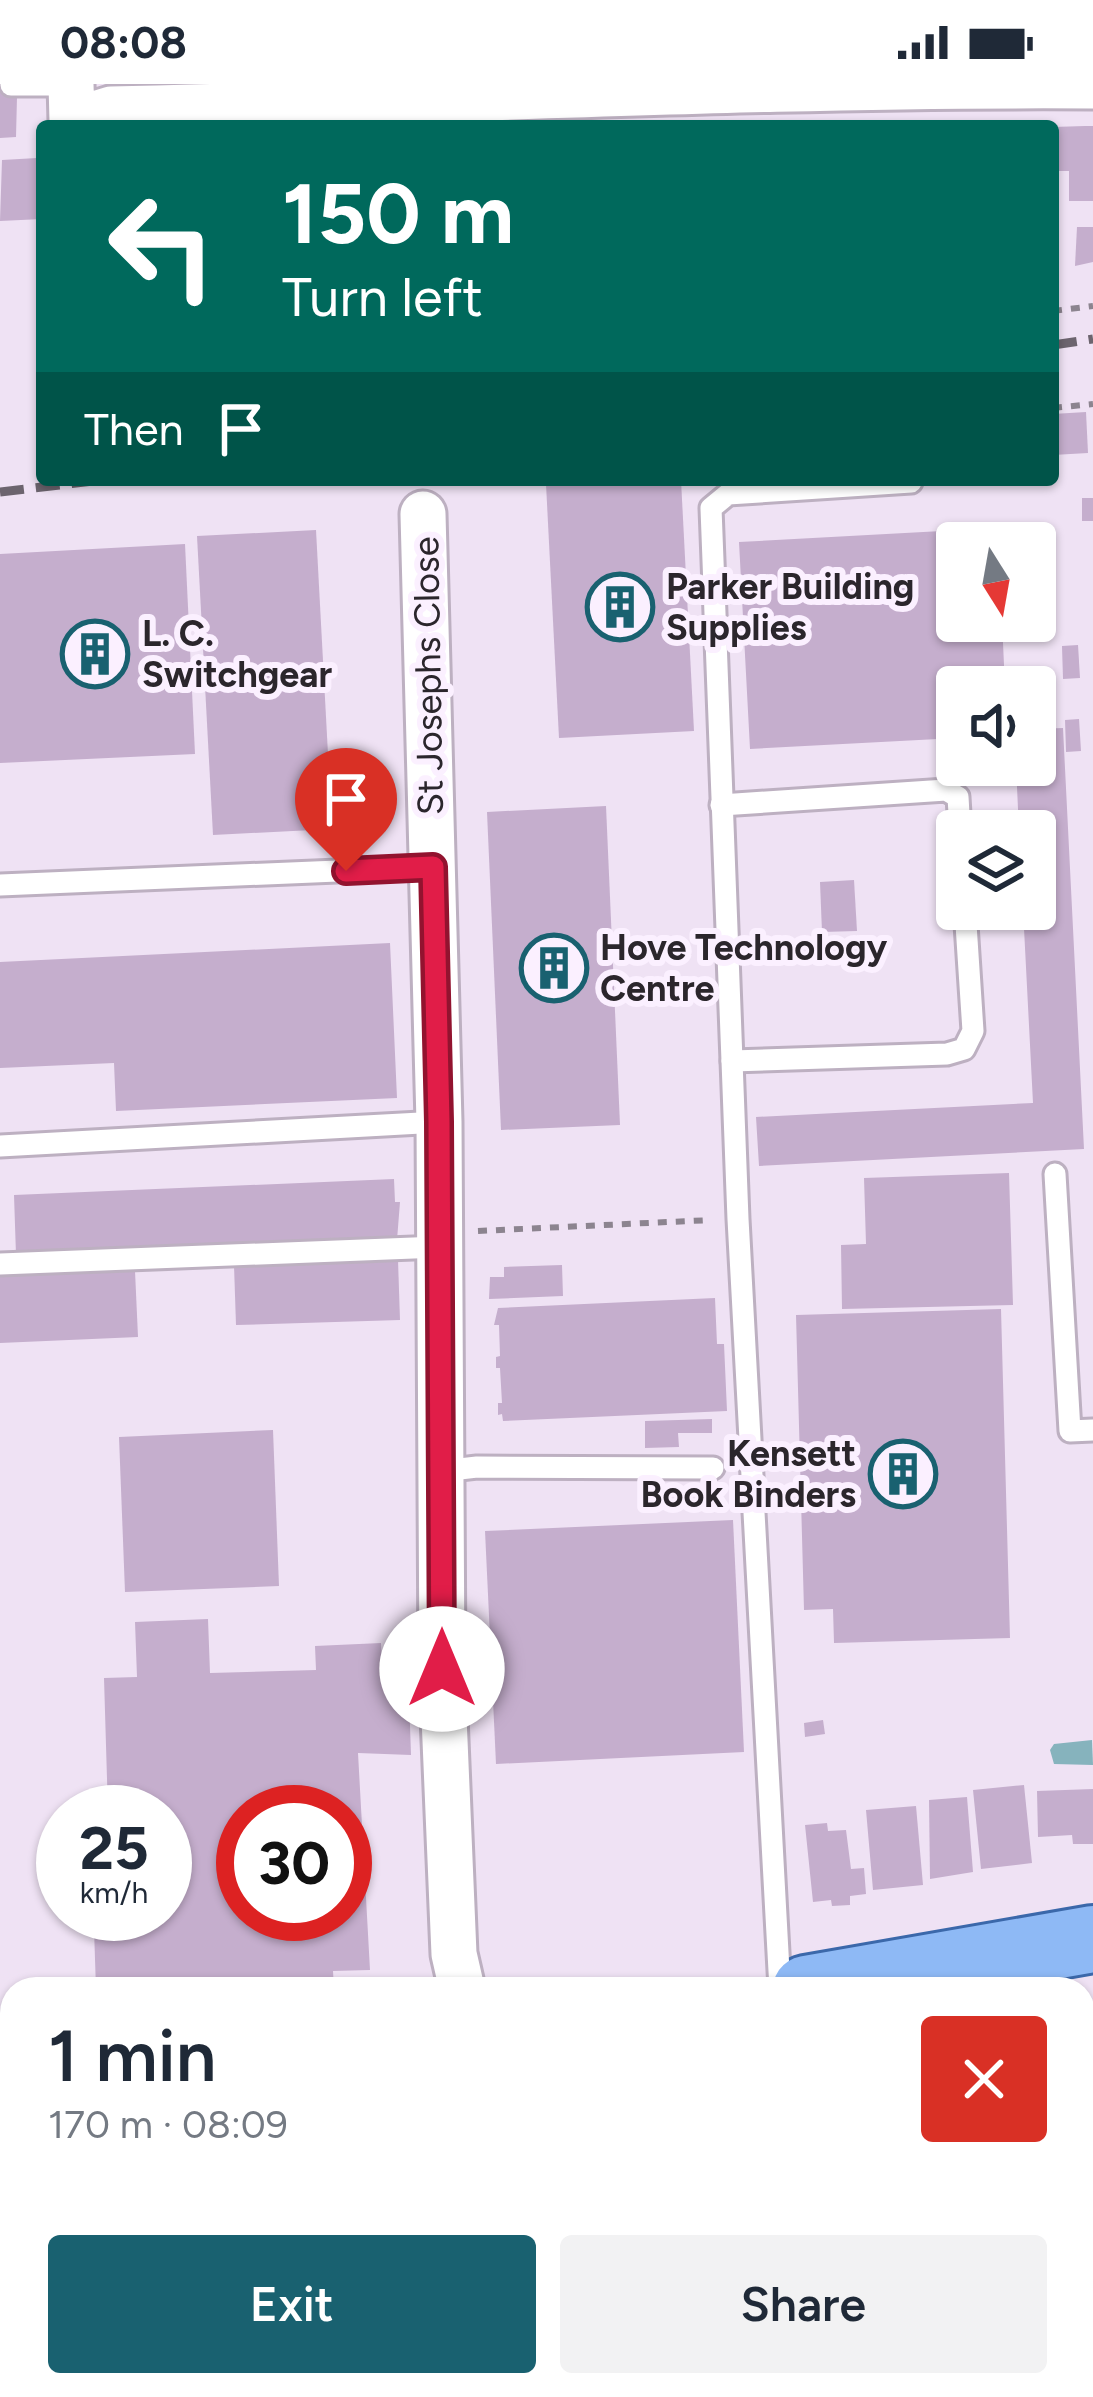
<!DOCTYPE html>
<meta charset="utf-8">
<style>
:root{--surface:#fff;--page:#f2f2f3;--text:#1f2937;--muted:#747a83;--accent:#196170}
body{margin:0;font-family:Figtree,sans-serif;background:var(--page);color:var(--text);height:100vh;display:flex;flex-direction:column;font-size:45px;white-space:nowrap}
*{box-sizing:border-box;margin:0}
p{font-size:39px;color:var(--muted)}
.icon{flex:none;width:66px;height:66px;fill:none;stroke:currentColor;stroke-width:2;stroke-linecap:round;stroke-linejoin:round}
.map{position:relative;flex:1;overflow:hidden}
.drawer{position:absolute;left:0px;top:1893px;width:1095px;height:420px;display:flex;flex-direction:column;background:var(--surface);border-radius:36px 36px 0 0;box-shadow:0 3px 9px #0004}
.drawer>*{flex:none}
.guide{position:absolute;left:36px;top:36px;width:1023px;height:366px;border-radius:12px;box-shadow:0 3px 9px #0004;background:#00695c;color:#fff;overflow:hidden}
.needle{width:78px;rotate:169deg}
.tools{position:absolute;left:936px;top:438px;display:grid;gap:24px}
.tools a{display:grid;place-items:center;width:120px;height:120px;border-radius:12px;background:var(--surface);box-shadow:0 3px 9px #0004;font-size:60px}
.speed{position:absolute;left:36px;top:1701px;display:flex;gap:24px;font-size:60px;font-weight:700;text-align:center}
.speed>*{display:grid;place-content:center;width:156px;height:156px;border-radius:50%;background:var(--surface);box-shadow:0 3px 9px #0004;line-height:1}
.speed small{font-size:30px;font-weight:400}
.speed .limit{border:18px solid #d22;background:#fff;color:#111}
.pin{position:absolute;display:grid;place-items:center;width:102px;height:102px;color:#fff;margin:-123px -51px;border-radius:50% 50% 50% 0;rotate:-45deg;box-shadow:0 0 12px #0007}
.pin .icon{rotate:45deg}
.me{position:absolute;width:132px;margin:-66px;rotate:0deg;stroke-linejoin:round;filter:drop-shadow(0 0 9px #0008)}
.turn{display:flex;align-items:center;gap:42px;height:252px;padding:0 48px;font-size:54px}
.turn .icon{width:156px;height:156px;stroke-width:2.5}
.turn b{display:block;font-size:84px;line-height:102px}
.then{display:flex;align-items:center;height:114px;padding:0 48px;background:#0003;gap:24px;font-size:45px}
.round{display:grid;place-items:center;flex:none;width:126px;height:126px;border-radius:12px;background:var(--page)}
.head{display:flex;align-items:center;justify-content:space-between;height:204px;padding:0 48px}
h1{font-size:72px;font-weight:600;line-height:90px}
.cta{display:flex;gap:24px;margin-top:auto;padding:24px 48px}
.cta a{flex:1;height:138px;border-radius:12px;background:var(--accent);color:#fff;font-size:48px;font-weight:600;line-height:138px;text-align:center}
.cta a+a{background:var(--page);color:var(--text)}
.status{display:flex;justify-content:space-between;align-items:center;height:84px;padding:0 60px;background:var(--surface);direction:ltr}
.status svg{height:33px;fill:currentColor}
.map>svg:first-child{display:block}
.green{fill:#a9bfac}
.water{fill:#86b3bd}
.building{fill:#c5aecd;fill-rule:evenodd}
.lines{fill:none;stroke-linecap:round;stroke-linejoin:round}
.lane-casing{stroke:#bdb0c1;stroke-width:27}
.street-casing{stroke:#bdb0c1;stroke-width:51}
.primary-casing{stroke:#3b68aa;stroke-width:72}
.path{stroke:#8c848f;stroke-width:6;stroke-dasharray:9 9;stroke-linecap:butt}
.lane{stroke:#fff;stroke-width:21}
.street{stroke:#fff;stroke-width:45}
.primary{stroke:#8eb9f5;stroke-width:66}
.rail{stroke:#6c646e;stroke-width:9;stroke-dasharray:24 12;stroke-linecap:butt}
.route-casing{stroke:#92132f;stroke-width:30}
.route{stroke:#e11d48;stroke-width:21}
.labels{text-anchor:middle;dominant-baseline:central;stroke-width:12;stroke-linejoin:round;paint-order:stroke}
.poi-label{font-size:36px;font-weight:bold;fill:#2b262c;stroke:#fbf0ff;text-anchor:start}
.street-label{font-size:36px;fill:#2b262c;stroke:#fbf0ff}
</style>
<div class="status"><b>08:08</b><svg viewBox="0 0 49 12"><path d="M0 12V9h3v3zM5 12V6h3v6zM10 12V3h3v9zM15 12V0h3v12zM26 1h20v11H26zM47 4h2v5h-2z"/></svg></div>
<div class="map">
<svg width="1093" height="2313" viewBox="0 0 1093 2313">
<rect width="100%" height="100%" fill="#efe2f4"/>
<path class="green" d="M 1083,2153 L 1093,2154 L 1093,2313 L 1049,2313 L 1048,2301 L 1083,2301 Z"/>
<path class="water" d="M 1092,1656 L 1093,1681 L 1054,1680 L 1050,1666 L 1054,1660 Z"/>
<g class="building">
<path d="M 0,0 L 11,0 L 12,13 L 17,13 L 16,53 L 0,54 Z"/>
<path d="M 1085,42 L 1093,42 L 1093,117 L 1069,117 L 1069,87 L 1053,87 L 1053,43 Z"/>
<path d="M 37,74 L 38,95 L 42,95 L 42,135 L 0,137 L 2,76 Z"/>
<path d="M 1077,143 L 1093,143 L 1093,178 L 1075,182 Z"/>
<path d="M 1086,328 L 1088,369 L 1053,371 L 1053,330 Z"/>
<path d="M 615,396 L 681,396 L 694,647 L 559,654 L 546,400 Z"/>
<rect x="1082" y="414" width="11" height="23"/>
<path d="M 997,444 L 998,459 L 957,459 L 957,537 L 1002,537 L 1005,603 L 957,603 L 957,654 L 750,665 L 739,458 Z"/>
<path d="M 316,446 L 332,745 L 213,751 L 197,452 Z"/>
<path d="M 185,460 L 195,670 L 0,679 L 0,470 Z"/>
<path d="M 1078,561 L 1080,594 L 1063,595 L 1062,562 Z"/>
<path d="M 1079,635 L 1081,667 L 1066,668 L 1065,636 Z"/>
<path d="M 1063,644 L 1084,1065 L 759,1082 L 756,1033 L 1033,1019 L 1023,825 L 1035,825 L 1035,747 L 1019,747 L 1016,681 L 1035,681 L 1035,645 Z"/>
<path d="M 606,722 L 620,1041 L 501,1046 L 487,728 Z"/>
<path d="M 854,796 L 857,847 L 822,848 L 820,798 Z"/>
<path d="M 390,859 L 397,1014 L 116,1027 L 114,979 L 0,984 L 0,878 Z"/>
<path d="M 1009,1089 L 1013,1221 L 842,1225 L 841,1161 L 866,1160 L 864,1094 Z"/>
<path d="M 394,1095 L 395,1118 L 400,1118 L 397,1156 L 16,1171 L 14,1111 Z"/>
<path d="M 398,1176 L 400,1236 L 236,1241 L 234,1181 Z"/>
<path d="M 562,1181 L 563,1212 L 489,1215 L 490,1193 L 504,1193 L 504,1183 Z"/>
<path d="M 135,1187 L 138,1253 L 0,1259 L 0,1192 Z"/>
<path d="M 715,1214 L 717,1260 L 724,1260 L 727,1327 L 503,1337 L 502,1330 L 498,1331 L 498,1319 L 502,1319 L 500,1284 L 496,1284 L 496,1273 L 500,1272 L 499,1241 L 494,1241 L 498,1224 Z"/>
<path d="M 1001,1225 L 1010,1554 L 834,1559 L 833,1525 L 804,1526 L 796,1231 Z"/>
<path d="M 712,1335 L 712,1349 L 678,1349 L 679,1363 L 645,1364 L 645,1337 Z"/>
<path d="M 273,1346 L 279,1502 L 125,1508 L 119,1353 Z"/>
<path d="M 733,1436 L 744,1668 L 496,1680 L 485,1447 Z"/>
<path d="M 208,1535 L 210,1589 L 316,1586 L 315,1562 L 381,1559 L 382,1583 L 408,1582 L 411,1671 L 358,1669 L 370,1886 L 333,1887 L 334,1905 L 96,1905 L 94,1845 L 101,1844 L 101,1836 L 112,1836 L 111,1830 L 165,1830 L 165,1728 L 108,1728 L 104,1594 L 137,1593 L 135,1538 ZM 243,1728 L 345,1728 L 345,1830 L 243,1830 Z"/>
<path d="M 823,1636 L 825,1650 L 805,1653 L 804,1639 Z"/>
<path d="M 1024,1701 L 1032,1779 L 981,1785 L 973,1706 Z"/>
<path d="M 1093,1705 L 1093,1760 L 1073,1760 L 1072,1751 L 1038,1753 L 1037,1707 Z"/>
<path d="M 967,1713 L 973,1788 L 930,1795 L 929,1716 Z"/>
<path d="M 916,1722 L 923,1801 L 873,1806 L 866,1726 Z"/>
<path d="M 827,1739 L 828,1747 L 846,1746 L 851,1785 L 864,1784 L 866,1810 L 850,1812 L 850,1821 L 832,1822 L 831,1816 L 813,1818 L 805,1741 Z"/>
<path d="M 1093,1935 L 1093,1987 L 1083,1989 L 1083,1937 Z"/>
<path d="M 12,2190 L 12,2249 L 0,2251 L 0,2192 Z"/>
<path d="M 254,2301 L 289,2301 L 292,2313 L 238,2313 L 236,2305 Z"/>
</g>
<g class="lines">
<defs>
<g id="lane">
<path d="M 11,1 L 71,1"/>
<path d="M 721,721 L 946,706 L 958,713 L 960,747"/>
<path d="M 0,801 L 433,783"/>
<path d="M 732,977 L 947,970 L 964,965 L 973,947 L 965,825"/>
<path d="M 0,1062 L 439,1038"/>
<path d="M 1055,1090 L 1070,1347 L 1093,1346"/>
<path d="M 0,1180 L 439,1163"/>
<path d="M 442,1387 L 477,1383 L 713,1384"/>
<path d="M 780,1905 L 738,1135 L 711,424 L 728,410 L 911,398"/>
<path d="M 1083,2177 L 1093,2177"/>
<path d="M 377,2301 L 380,2313"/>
<path d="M 1058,2301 L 1059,2313"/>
</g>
<g id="street">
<path d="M 71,0 L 72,37 L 111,25 C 439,18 765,0 1093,2"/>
<path d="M 423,430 L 439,1038 L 442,1585 L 454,1870 L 462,1905"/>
</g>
<g id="primary">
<path d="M 806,1905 L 1093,1855"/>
<path d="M 0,2103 L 12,2101"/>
</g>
</defs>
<use href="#lane" class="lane-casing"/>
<use href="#street" class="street-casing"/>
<use href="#primary" class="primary-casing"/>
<g class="path">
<path d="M 1053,227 L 1093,222"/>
<path d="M 1053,324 L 1093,320"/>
<path d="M 478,1147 L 711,1136"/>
</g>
<use href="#lane" class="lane"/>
<use href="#street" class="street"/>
<use href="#primary" class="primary"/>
<g class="rail">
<path d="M 1053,261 L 1093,255"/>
<path d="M 0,408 L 101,396"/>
</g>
</g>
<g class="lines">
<defs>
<path id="route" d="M 346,787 L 433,783 L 439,1038 L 442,1585"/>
</defs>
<use href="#route" class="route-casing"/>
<use href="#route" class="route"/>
</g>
<defs>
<symbol id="building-ring" viewBox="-11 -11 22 22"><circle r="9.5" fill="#fbf0ff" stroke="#196170" stroke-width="1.5"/><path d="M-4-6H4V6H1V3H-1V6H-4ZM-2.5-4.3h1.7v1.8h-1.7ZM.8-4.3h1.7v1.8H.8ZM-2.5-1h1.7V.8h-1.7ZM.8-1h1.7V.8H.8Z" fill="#196170"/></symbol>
</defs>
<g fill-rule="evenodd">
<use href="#building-ring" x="582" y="485" width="76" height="76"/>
<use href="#building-ring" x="57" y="532" width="76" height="76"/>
<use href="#building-ring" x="516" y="846" width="76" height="76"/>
<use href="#building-ring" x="865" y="1352" width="76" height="76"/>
</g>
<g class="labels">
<g class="poi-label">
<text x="666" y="502">Parker Building<tspan x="666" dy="41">Supplies</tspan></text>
<text x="142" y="549">L. C.<tspan x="142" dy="41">Switchgear</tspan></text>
<text x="600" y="863">Hove Technology<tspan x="600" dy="41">Centre</tspan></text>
<text x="856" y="1369" text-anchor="end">Kensett<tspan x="856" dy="41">Book Binders</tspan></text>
</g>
<g class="street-label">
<text transform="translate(428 592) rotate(-91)">St Josephs Close</text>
</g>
</g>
</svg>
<div class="tools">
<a><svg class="needle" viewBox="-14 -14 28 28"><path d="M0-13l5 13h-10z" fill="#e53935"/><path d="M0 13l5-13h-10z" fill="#747a83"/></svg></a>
<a><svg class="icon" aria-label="sound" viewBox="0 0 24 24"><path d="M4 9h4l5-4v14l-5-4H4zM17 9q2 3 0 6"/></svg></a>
<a><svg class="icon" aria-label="layers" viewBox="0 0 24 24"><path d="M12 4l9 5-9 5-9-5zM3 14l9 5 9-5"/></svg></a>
</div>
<div class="speed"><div>25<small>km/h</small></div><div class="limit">30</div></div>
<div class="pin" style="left:346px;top:787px;background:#d93025"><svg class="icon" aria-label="arrive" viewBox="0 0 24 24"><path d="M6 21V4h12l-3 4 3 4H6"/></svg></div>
<svg class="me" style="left:442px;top:1585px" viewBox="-20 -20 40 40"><circle r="19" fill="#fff"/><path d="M0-13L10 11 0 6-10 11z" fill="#e11d48"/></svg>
<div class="guide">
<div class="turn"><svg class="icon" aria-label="left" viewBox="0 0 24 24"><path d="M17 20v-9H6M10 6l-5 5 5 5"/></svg><div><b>150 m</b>Turn left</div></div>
<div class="then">Then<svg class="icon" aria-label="arrive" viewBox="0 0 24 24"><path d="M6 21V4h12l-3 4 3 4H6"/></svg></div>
</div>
<section class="drawer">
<div class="head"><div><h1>1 min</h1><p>170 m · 08:09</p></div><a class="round" style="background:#d93025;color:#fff"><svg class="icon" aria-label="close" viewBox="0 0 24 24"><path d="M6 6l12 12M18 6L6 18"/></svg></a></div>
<div class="cta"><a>Exit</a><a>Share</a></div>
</section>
</div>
